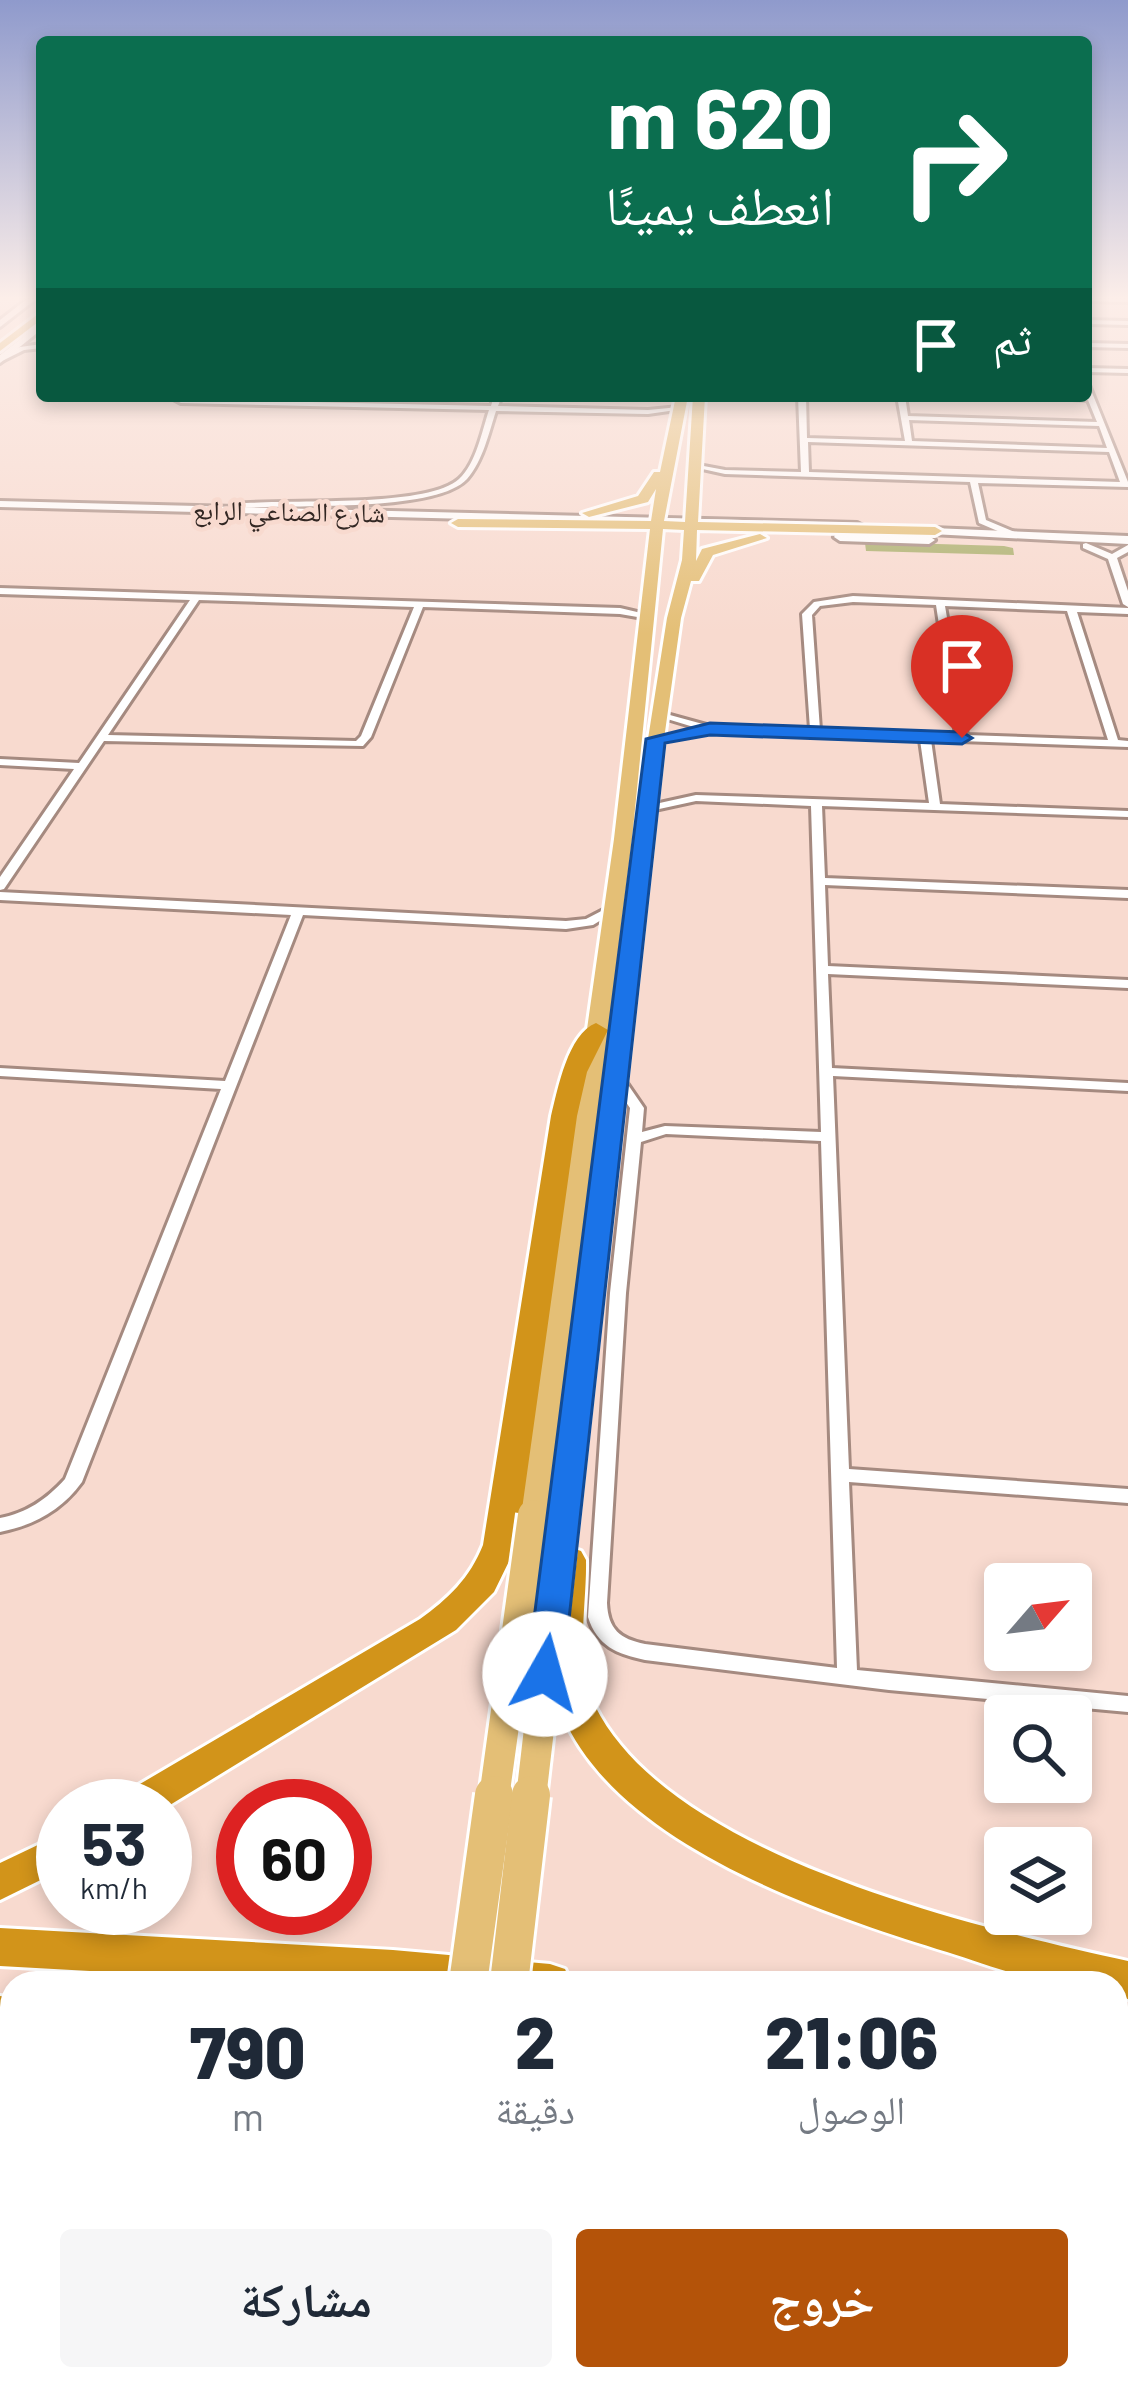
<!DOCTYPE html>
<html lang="ar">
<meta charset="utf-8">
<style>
:root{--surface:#fff;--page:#f6f6f7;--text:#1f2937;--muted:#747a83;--accent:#b45309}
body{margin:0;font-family:Barlow,"Noto Naskh Arabic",sans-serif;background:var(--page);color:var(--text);direction:rtl;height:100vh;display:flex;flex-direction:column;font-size:45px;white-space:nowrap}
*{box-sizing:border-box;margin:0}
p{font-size:39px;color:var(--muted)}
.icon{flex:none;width:66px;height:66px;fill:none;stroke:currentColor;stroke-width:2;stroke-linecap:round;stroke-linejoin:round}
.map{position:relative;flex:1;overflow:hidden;direction:ltr}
.details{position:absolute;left:0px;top:1971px;width:1128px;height:420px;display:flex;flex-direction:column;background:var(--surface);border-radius:36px 36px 0 0;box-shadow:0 6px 18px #0003;direction:rtl}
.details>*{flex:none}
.guide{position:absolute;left:36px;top:36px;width:1056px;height:366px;border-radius:12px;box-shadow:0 6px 18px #0003;direction:rtl;background:#0b6e4f;color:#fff;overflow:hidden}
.needle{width:78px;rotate:62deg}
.tools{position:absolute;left:984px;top:1563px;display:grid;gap:24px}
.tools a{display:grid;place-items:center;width:108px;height:108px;border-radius:12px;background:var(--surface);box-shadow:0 6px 18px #0003;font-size:60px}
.speed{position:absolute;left:36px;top:1779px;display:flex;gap:24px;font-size:60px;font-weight:700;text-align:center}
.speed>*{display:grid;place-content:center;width:156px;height:156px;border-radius:50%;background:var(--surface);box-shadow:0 6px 18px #0003;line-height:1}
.speed small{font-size:30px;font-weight:400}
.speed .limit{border:18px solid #d22;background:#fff;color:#111}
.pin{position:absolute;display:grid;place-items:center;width:102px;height:102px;color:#fff;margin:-123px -51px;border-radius:50% 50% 50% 0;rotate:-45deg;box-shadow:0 0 12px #0007}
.pin .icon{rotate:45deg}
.me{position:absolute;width:132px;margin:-66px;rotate:7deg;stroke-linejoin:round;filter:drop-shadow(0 0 9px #0008)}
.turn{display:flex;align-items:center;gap:42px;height:252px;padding:0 60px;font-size:54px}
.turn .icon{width:156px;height:156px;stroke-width:2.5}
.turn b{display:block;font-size:84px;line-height:102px}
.then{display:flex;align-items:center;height:114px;padding:0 60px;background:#0003;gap:24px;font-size:45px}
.eta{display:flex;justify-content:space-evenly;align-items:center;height:204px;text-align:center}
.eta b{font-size:72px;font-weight:800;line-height:84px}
.cta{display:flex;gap:24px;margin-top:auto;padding:24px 60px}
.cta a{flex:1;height:138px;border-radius:12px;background:var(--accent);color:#fff;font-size:48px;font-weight:800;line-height:138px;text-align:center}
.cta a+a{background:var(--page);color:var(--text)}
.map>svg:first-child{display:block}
.forest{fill:#a9ae6a}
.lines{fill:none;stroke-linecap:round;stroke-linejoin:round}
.minor-casing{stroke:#a58a80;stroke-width:6}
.secondary-casing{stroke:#a58a80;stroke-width:6}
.primary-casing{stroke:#fff;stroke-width:6}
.trunk-casing{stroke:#fff;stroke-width:6}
.motorway-casing{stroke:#fff;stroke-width:6}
.minor{fill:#fff;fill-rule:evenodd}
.secondary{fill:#fff;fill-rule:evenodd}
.primary{fill:#e4bf76;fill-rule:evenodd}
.trunk{fill:#dbaa48;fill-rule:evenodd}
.motorway{fill:#d2941a;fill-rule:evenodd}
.primary-bridge-far1-casing{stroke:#fff;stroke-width:36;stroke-linecap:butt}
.primary-bridge-casing{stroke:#fff;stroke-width:44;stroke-linecap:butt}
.primary-bridge-far1{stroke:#e4bf76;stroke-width:30}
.primary-bridge{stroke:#e4bf76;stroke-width:38}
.route{fill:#1a73e8;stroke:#114b97;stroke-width:3}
.labels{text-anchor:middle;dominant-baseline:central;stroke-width:9;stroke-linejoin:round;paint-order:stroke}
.far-street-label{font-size:27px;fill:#322723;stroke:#f8dacf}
</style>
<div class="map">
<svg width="1128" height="2391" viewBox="0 0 1128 2391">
<rect width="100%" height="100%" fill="#f8dacf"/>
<path class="forest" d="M 871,542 L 1004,546 L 1013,548 L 1014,555 L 866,551 L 865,543 Z"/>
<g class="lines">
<defs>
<g id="minor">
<path d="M 1086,299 L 1128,299 L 1128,302 L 1086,301 Z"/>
<path d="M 1086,320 L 1128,321 L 1128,325 L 1086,324 Z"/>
<path d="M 1086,343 L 1128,344 L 1128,348 L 1086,347 Z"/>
<path d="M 42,344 L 42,348 L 24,350 L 0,362 L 0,357 L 20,347 Z"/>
<path d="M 1086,368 L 1128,369 L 1128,373 L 1086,372 Z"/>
<path d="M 1086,383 L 1089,385 L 1128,482 L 1128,487 L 978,483 L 986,520 L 1017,533 L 1017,537 L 1014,538 L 979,523 L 970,482 L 725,474 L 689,466 L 693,464 L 725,470 L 801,472 L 798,396 L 806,396 L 807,438 L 905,441 L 897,396 L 905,396 L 908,416 L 1097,422 L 1088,400 L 1026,396 L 1086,396 ZM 909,420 L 1099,426 L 1107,448 L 912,441 ZM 808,442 L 1109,452 L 1120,482 L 809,472 Z"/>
<path d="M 168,396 L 182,399 L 491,406 L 494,396 L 502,396 L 498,406 L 648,410 L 679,407 L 683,409 L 648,414 L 496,411 C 489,432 483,461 467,479 C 436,513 289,504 240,508 L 237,508 L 237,504 C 287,498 425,509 459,479 C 476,464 482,431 489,410 L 181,403 Z"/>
<path d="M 1086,543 L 1112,554 L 1128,545 L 1128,552 L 1117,558 L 1128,591 L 1128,607 L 1123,604 L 1108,559 L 1083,548 L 1083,544 Z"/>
<path d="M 0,588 L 620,608 L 654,616 L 649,619 L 620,614 L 423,607 L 371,737 L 363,746 L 104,741 L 4,889 L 0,890 L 0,877 L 74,769 L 0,765 L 0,759 L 79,763 L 190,600 L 0,594 ZM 199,600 L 414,607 L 361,736 L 356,741 L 108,735 Z"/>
<path d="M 853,596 L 1128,608 L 1128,614 L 1077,612 L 1118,740 L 1128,741 L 1128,747 L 931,740 L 940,804 L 1128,811 L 1128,817 L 822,806 L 825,878 L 1128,890 L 1128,898 L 825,885 L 828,966 L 1128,980 L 1128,988 L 828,974 L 832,1068 L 1128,1083 L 1128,1091 L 833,1076 L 849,1469 L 1128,1489 L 1128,1503 L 849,1482 L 857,1670 L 1128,1696 L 1128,1712 L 889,1690 L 645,1660 C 617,1654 597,1646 588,1617 L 610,1293 L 630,1108 L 610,1079 L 617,1075 L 622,1076 L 644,1108 L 642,1132 L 665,1126 L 821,1132 L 811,806 L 696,801 L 650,811 L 644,808 L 646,806 L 696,795 L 929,803 L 920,740 L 710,732 L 654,715 L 659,712 L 710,726 L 810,729 L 802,614 L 814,602 ZM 853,602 L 936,605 L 956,735 L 820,730 L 812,615 L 820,606 ZM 945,606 L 1067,611 L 1108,740 L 967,735 ZM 666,1134 L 821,1141 L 837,1668 L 645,1644 C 620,1639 608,1629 607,1603 L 626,1293 L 641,1142 Z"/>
<path d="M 0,892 L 566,921 L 586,919 L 613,905 L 619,909 L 593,925 L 566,929 L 303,915 L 82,1482 C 61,1511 34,1525 0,1532 L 0,1518 C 27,1513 47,1499 65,1479 L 221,1089 L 0,1076 L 0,1068 L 225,1081 L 291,915 L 0,900 Z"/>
</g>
<g id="secondary">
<path d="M 27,299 L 36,299 L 0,327 L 0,320 Z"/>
<path d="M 42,322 L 42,329 L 0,363 L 0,355 Z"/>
<path d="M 0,501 L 857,523 L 863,526 L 857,529 L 0,507 Z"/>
<path d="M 908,527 L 1128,536 L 1128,544 L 912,533 L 908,531 Z"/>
<path d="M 836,534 L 929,536 L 935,540 L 929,544 L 840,541 L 834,537 Z"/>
</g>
<g id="primary">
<path d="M 676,396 L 688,396 L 664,521 L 685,522 L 693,396 L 705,396 L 698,522 L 935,527 L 942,531 L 935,535 L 697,530 L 696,561 L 702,549 L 760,534 L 767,538 L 713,555 L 699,581 L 691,581 L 681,618 L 664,739 L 579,1514 L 574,1522 L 564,1525 L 554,1522 L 549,1514 L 648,739 L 667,618 L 682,560 L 684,530 L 663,529 L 632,839 L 548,1515 L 543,1523 L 533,1526 L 523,1523 L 518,1515 L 614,839 L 650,529 L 458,527 L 451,523 L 458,519 L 651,521 L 656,489 L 648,502 L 589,517 L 582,513 L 638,496 L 654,472 L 660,472 Z"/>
<path d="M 392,2379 L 434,2379 L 434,2391 L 390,2391 Z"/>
<path d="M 441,2379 L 483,2379 L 483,2391 L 439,2391 Z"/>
</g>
<path id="trunk" d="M 42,311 L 42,319 L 0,351 L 0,343 Z"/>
<g id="motorway">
<path d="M 596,1023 L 608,1030 L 587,1072 L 577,1116 L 517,1545 L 494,1592 L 456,1630 L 165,1808 L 117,1806 L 123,1794 L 420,1619 C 448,1599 470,1578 483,1545 L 551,1116 C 558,1088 568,1034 596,1023 Z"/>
<path d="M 569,1547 L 581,1551 L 586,1560 C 587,1605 574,1664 595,1706 C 670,1857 975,1927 1128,1961 L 1128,1999 L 1116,1997 L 1116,1983 C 1098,1983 1079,1984 1061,1983 C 1024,1980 983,1963 947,1952 C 821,1913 617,1845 562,1714 C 541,1665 553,1611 552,1560 L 557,1551 Z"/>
<path d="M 63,1833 L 63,1869 L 0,1900 L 0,1863 Z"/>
<path d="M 0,1928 L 393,1950 L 550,1964 L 565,1969 L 571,1983 L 304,1983 L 0,1966 Z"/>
<path d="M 0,1996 L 12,1998 L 12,2038 L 0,2036 Z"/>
<path d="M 1116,2039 L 1128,2041 L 1128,2083 L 1116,2081 Z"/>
<path d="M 0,2087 L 12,2088 L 12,2132 L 0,2131 Z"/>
<path d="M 1116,2108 L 1128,2110 L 1128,2154 L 1116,2152 Z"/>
<path d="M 0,2174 L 12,2175 L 12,2221 L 0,2220 Z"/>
<path d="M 1116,2208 L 1128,2209 L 1128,2255 L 1116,2254 Z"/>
<path d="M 1116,2284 L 1128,2285 L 1128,2333 L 1116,2332 Z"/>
<path d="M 1116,2336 L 1128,2338 L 1128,2386 L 1104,2379 L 1116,2379 Z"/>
<path d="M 245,2379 L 293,2379 L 297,2391 L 249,2391 Z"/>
<path d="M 805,2379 L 1025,2379 L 1030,2391 L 800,2391 Z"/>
</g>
</defs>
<use href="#minor" class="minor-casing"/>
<use href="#secondary" class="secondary-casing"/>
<use href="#primary" class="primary-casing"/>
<use href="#trunk" class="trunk-casing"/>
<use href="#motorway" class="motorway-casing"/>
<use href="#minor" class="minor"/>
<use href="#secondary" class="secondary"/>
<use href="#primary" class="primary"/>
<use href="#trunk" class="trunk"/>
<use href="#motorway" class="motorway"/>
<defs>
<g id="primary-bridge-far1">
<path d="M 494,1798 L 533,1515"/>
<path d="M 531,1798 L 564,1514"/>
</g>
<g id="primary-bridge">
<path d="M 468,1983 L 494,1795"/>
<path d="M 509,1983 L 531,1795"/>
</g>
</defs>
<use href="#primary-bridge-far1" class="primary-bridge-far1-casing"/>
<use href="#primary-bridge" class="primary-bridge-casing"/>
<use href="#primary-bridge-far1" class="primary-bridge-far1"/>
<use href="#primary-bridge" class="primary-bridge"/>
</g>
<linearGradient id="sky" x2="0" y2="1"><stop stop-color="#8f9acc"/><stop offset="0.47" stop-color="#fceee9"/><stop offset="1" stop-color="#fceee9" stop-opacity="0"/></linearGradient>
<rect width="1128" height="634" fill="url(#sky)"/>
<path class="route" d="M 710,723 L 962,732 L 972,738 L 962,744 L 710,735 L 665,743 L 563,1674 L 558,1684 L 545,1689 L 533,1684 L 527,1674 L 646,739 Z"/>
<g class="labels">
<g class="far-street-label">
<text transform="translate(289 510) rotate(1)">شارع الصناعي الرابع</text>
</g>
</g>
</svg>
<div class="tools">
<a><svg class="needle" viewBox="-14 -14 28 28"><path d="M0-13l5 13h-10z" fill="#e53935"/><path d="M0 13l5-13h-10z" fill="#747a83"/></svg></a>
<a><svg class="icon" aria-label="search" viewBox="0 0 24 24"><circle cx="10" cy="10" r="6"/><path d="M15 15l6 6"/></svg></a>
<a><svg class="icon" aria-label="layers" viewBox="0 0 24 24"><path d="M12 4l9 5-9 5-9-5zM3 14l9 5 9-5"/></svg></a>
</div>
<div class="speed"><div>53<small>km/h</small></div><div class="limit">60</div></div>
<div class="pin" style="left:962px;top:738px;background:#d93025"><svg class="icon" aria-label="arrive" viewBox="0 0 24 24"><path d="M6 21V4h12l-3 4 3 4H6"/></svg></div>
<svg class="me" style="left:545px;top:1674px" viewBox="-20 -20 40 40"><circle r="19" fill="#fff"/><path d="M0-13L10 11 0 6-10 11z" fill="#1a73e8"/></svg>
<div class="guide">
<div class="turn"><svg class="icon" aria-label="right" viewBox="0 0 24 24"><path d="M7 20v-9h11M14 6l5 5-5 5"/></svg><div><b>620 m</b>انعطف يمينًا</div></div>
<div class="then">ثم<svg class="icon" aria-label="arrive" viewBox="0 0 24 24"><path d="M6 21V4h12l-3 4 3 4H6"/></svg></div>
</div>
<section class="details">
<div class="eta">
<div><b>21:06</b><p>الوصول</p></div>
<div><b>2</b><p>دقيقة</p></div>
<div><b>790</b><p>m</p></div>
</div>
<div class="cta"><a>خروج</a><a>مشاركة</a></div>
</section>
</div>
